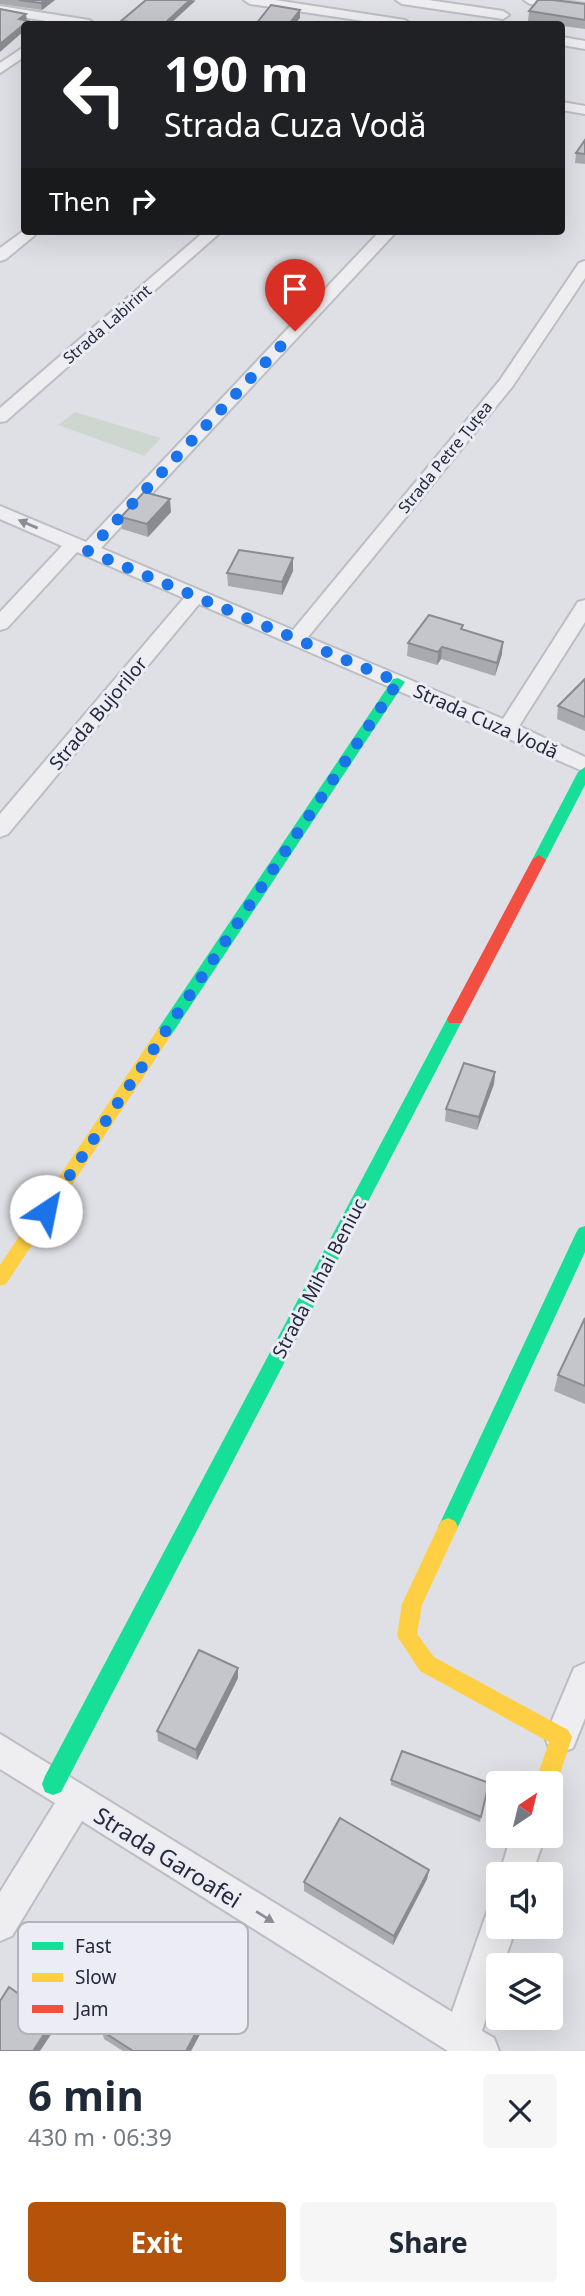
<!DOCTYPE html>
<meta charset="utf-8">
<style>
:root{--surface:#fff;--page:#f6f6f7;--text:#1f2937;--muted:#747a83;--accent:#b45309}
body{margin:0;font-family:"Noto Sans",sans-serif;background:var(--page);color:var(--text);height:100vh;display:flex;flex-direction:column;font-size:26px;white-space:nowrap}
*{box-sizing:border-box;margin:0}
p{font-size:23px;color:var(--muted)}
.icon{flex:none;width:38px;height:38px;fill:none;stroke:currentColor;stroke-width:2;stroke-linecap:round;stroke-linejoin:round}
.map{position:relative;height:2051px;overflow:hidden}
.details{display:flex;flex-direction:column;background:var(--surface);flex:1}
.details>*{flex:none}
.banner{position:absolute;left:21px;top:21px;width:544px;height:214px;border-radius:7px;box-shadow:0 7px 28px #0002;background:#202124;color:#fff;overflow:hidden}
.needle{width:46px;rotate:35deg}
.controls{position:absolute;left:486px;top:1771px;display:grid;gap:14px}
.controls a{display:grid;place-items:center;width:77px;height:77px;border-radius:7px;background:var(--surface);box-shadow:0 7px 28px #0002;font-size:35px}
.pin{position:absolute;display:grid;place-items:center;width:60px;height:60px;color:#fff;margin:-72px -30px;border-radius:50% 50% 50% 0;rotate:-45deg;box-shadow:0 0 7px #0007}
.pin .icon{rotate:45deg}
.me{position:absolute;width:77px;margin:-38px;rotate:34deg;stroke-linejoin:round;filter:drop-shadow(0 0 5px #0008)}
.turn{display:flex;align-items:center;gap:24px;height:147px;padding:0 28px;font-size:32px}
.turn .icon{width:91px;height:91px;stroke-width:2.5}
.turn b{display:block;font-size:49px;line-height:60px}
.then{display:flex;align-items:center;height:66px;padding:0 28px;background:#0003;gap:14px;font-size:26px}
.round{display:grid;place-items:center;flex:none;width:74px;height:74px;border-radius:7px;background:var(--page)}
.headline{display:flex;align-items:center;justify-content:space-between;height:119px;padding:0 28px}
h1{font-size:42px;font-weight:700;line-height:52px}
.cta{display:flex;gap:14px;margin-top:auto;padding:14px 28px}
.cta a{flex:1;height:80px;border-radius:7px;background:var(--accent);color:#fff;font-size:28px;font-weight:700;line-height:80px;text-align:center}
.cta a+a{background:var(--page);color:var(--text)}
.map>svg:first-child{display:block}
.green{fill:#cdd7d0}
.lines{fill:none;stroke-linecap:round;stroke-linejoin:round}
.street-casing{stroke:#bdbec3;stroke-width:4}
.street{fill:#eeeef1;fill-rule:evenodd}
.fast{fill:#16e098;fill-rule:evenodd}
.slow{fill:#ffcf43;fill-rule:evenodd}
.jam{fill:#f24e42;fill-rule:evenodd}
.wall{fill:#a9aaaf}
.shaded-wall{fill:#8a8b8e}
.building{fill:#c5c6cb;stroke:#8a8b8e;stroke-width:2}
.oneway{fill:#8a8c97}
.route{stroke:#1a73e8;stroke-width:12;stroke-dasharray:0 21.6}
.labels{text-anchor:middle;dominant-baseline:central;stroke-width:6;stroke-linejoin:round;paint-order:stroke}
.far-street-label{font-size:16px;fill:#26293d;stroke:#ecedf4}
.street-label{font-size:19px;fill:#26293d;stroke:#ecedf4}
.near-street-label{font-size:23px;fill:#26293d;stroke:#ecedf4}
.key{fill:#ecedf4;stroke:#b1b2bd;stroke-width:2}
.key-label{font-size:19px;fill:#26293d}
</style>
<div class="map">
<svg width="585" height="2051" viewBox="0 0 585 2051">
<rect width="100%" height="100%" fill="#dfe0e5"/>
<path class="green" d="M 75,412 L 161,438 L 144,456 L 58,425 Z"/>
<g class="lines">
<defs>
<g id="street">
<path d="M 244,0 L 275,0 L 405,20 L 411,24 L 383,24 L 250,4 Z"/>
<path d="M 396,0 L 428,0 L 503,11 L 509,15 L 503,19 L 402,4 Z"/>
<path d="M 524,0 L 556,0 L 585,4 L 585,12 L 530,4 Z"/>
<path d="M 0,6 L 89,20 L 95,24 L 67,24 L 0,14 Z"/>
<path d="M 562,37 L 585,41 L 585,49 L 562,45 Z"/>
<path d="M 24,47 L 24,57 L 0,73 L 0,63 Z"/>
<path d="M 562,102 L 585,106 L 585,114 L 562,110 Z"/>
<path d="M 205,231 L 222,231 L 6,421 L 0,422 L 0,408 Z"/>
<path d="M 380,231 L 397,231 L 101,548 L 293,630 L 500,380 L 579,263 L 585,261 L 585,278 L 512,387 L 308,637 L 503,719 L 578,602 L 585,600 L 585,622 L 519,726 L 585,757 L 585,772 L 199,604 L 8,834 L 0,837 L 0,814 L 184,598 L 77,552 L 7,628 L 0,630 L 0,612 L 62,546 L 0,519 L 0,506 L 86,542 Z"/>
<path d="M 22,232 L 30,231 L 35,235 L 6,259 L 0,261 L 0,248 Z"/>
<path d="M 585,1663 L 585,1718 L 573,1748 L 561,1753 L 549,1748 L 545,1737 L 574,1668 Z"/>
<path d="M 0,1734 L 452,2012 L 487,1912 L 499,1907 L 499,1927 L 516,1927 L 503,1965 L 499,1965 L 499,1978 L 482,2031 L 494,2038 L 499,2051 L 448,2051 L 82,1821 L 12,1936 L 0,1941 L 0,1892 L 55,1803 L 0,1769 Z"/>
<path d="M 511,1836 L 545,1836 L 532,1874 L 499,1876 Z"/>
</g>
</defs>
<use href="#street" class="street-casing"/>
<use href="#street" class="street"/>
<g class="fast">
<path d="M 398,678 L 405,682 L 170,1037 L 158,1037 L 156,1033 L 158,1029 L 393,679 Z"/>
<path d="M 585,767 L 585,785 L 546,860 L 539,865 L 534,864 L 532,860 L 578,772 Z"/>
<path d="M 455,1013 L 463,1019 L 61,1792 L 53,1795 L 45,1792 L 42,1784 L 45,1776 L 447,1019 Z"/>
<path d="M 585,1226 L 585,1252 L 455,1533 L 448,1536 L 441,1533 L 438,1527 L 441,1521 L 576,1233 L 579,1228 Z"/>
</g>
<g class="slow">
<path d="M 164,1027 L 172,1033 L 170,1037 L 6,1284 L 0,1286 L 0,1265 L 158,1029 Z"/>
<path d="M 448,1518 L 455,1521 L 458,1527 L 422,1605 L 417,1634 L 434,1657 L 568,1730 L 572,1737 L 557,1783 L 551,1791 L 551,1783 L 535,1783 L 549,1742 L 420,1671 L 397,1636 L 402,1604 L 441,1521 Z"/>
</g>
<path class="jam" d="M 539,855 L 546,860 L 463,1019 L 461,1023 L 449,1023 L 447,1019 L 532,860 Z"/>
</g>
<g class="wall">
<path d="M 0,0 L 55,0 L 42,10 L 0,4 Z"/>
<path d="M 146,0 L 195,0 L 195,1 L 170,24 L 121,24 L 121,21 Z"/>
<path d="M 585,4 L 585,29 L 562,26 L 562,24 L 552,24 L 528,21 L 529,11 Z"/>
<path d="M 585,140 L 585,164 L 575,163 L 576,153 Z"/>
<path d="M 171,512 L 148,537 L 122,529 L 121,517 Z"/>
<path d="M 293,571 L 282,595 L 228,586 L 227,573 Z"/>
<path d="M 463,629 L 502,654 L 495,676 L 441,659 L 437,665 L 407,656 L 408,643 Z"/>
<path d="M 585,679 L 585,731 L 557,719 L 558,706 Z"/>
<path d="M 495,1072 L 494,1084 L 477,1130 L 445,1121 L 446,1109 Z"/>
<path d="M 585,1318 L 585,1404 L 554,1391 L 558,1375 Z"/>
<path d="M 238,1668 L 238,1678 L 197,1760 L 158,1741 L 157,1731 Z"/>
<path d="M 391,1780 L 489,1783 L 480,1822 L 391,1785 Z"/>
<path d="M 429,1870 L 427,1879 L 393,1945 L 304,1891 L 304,1882 Z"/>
<path d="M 199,1973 L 194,1984 L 216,2004 L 191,2051 L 123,2051 L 104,2039 L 102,2031 Z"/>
</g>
<g class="shaded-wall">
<path d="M 45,0 L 55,0 L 42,10 L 41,3 Z"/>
<path d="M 190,0 L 195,1 L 170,24 L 164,24 Z"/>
<path d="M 300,10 L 300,18 L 295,24 L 289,24 Z"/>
<path d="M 26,14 L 27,21 L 19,19 Z"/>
<path d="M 28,21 L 29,24 L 24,24 L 24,31 L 0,52 L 0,44 Z"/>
<path d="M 170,499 L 171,512 L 148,537 L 147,524 Z"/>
<path d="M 293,558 L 293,571 L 282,595 L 282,582 Z"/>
<path d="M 503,642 L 502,654 L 495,676 L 497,663 Z"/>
<path d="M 442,647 L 441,659 L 437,665 L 438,652 Z"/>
<path d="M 495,1072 L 494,1084 L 477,1130 L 479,1117 Z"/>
<path d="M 238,1668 L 238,1678 L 197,1760 L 196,1750 Z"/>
<path d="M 429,1870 L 427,1879 L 393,1945 L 394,1936 Z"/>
<path d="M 198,1965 L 199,1973 L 191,1990 L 190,1981 Z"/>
<path d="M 216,1996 L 216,2004 L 191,2051 L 186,2051 Z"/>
<path d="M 54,2019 L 56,2027 L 40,2051 L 33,2051 Z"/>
</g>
<g class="building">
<path d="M 19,0 L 45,0 L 41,3 Z"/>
<path d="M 146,0 L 190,0 L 164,24 L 146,24 L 121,21 Z"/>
<path d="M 538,0 L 553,0 L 585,4 L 585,20 L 529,11 Z"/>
<path d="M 271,5 L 300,10 L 289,24 L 256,24 Z"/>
<path d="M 0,9 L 26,14 L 19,19 L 28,21 L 0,44 Z"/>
<path d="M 585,140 L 585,154 L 576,153 Z"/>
<path d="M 144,492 L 170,499 L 147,524 L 121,517 Z"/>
<path d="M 239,550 L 293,558 L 282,582 L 227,573 Z"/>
<path d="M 429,615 L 463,625 L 461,629 L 503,642 L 497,663 L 442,647 L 438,652 L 408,643 Z"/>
<path d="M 585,679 L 585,717 L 558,706 Z"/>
<path d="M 464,1063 L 495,1072 L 479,1117 L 446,1109 Z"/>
<path d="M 585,1318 L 585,1386 L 558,1375 Z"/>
<path d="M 199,1650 L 238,1668 L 196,1750 L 157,1731 Z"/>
<path d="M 402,1751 L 489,1783 L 481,1817 L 391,1780 Z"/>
<path d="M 340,1818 L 429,1870 L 394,1936 L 304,1882 Z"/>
<path d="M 155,1939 L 198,1965 L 190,1981 L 216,1996 L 186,2051 L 133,2051 L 102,2031 Z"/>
<path d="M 9,1987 L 54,2019 L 33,2051 L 0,2051 L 0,2001 Z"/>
</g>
<defs><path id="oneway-solid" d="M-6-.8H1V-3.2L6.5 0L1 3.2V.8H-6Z" transform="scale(1.75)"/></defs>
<g class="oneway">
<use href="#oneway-solid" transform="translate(28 524) rotate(-157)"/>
<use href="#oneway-solid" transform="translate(265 1917) rotate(32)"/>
</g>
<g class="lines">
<path class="route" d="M 46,1211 L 398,682 L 88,551 L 295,331"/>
</g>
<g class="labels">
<g class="far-street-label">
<text transform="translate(107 324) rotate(-41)">Strada Labirint</text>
<text transform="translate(445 457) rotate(-51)">Strada Petre Țuțea</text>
</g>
<g class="street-label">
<text transform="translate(98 713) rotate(-50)">Strada Bujorilor</text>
<text transform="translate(486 721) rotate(24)">Strada Cuza Vodă</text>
<text transform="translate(319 1278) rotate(-62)">Strada Mihai Beniuc</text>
</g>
<g class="near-street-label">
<text transform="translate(168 1857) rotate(32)">Strada Garoafei</text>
</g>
</g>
<rect x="18" y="1922" width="230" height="112" rx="10" class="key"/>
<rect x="32" y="1942" width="31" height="8" fill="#16e098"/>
<rect x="32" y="1973" width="31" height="9" fill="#ffcf43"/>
<rect x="32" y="2005" width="31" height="8" fill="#f24e42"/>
<g class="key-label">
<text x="75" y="1953">Fast</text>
<text x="75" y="1984">Slow</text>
<text x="75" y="2016">Jam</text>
</g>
</svg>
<div class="controls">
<a><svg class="needle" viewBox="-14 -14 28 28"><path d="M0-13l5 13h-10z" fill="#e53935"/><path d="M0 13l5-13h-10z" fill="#747a83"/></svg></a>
<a><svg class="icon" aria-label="sound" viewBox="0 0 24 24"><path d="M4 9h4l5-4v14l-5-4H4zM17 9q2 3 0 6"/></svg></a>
<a><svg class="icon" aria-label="layers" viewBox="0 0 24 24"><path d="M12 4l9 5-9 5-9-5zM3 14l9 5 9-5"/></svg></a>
</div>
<div class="pin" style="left:295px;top:331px;background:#d93025"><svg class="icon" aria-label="arrive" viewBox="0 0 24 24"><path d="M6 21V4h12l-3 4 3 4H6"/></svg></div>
<svg class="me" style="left:46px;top:1211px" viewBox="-20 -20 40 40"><circle r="19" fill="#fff"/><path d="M0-13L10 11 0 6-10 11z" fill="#1a73e8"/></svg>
<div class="banner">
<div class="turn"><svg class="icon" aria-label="left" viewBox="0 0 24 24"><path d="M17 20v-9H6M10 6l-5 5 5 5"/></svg><div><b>190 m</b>Strada Cuza Vodă</div></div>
<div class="then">Then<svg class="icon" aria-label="right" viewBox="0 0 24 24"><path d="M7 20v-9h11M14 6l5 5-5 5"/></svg></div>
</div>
</div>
<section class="details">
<div class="headline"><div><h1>6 min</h1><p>430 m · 06:39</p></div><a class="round"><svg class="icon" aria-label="close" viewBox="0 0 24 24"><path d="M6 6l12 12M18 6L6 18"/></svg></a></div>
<div class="cta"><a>Exit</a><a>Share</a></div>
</section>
